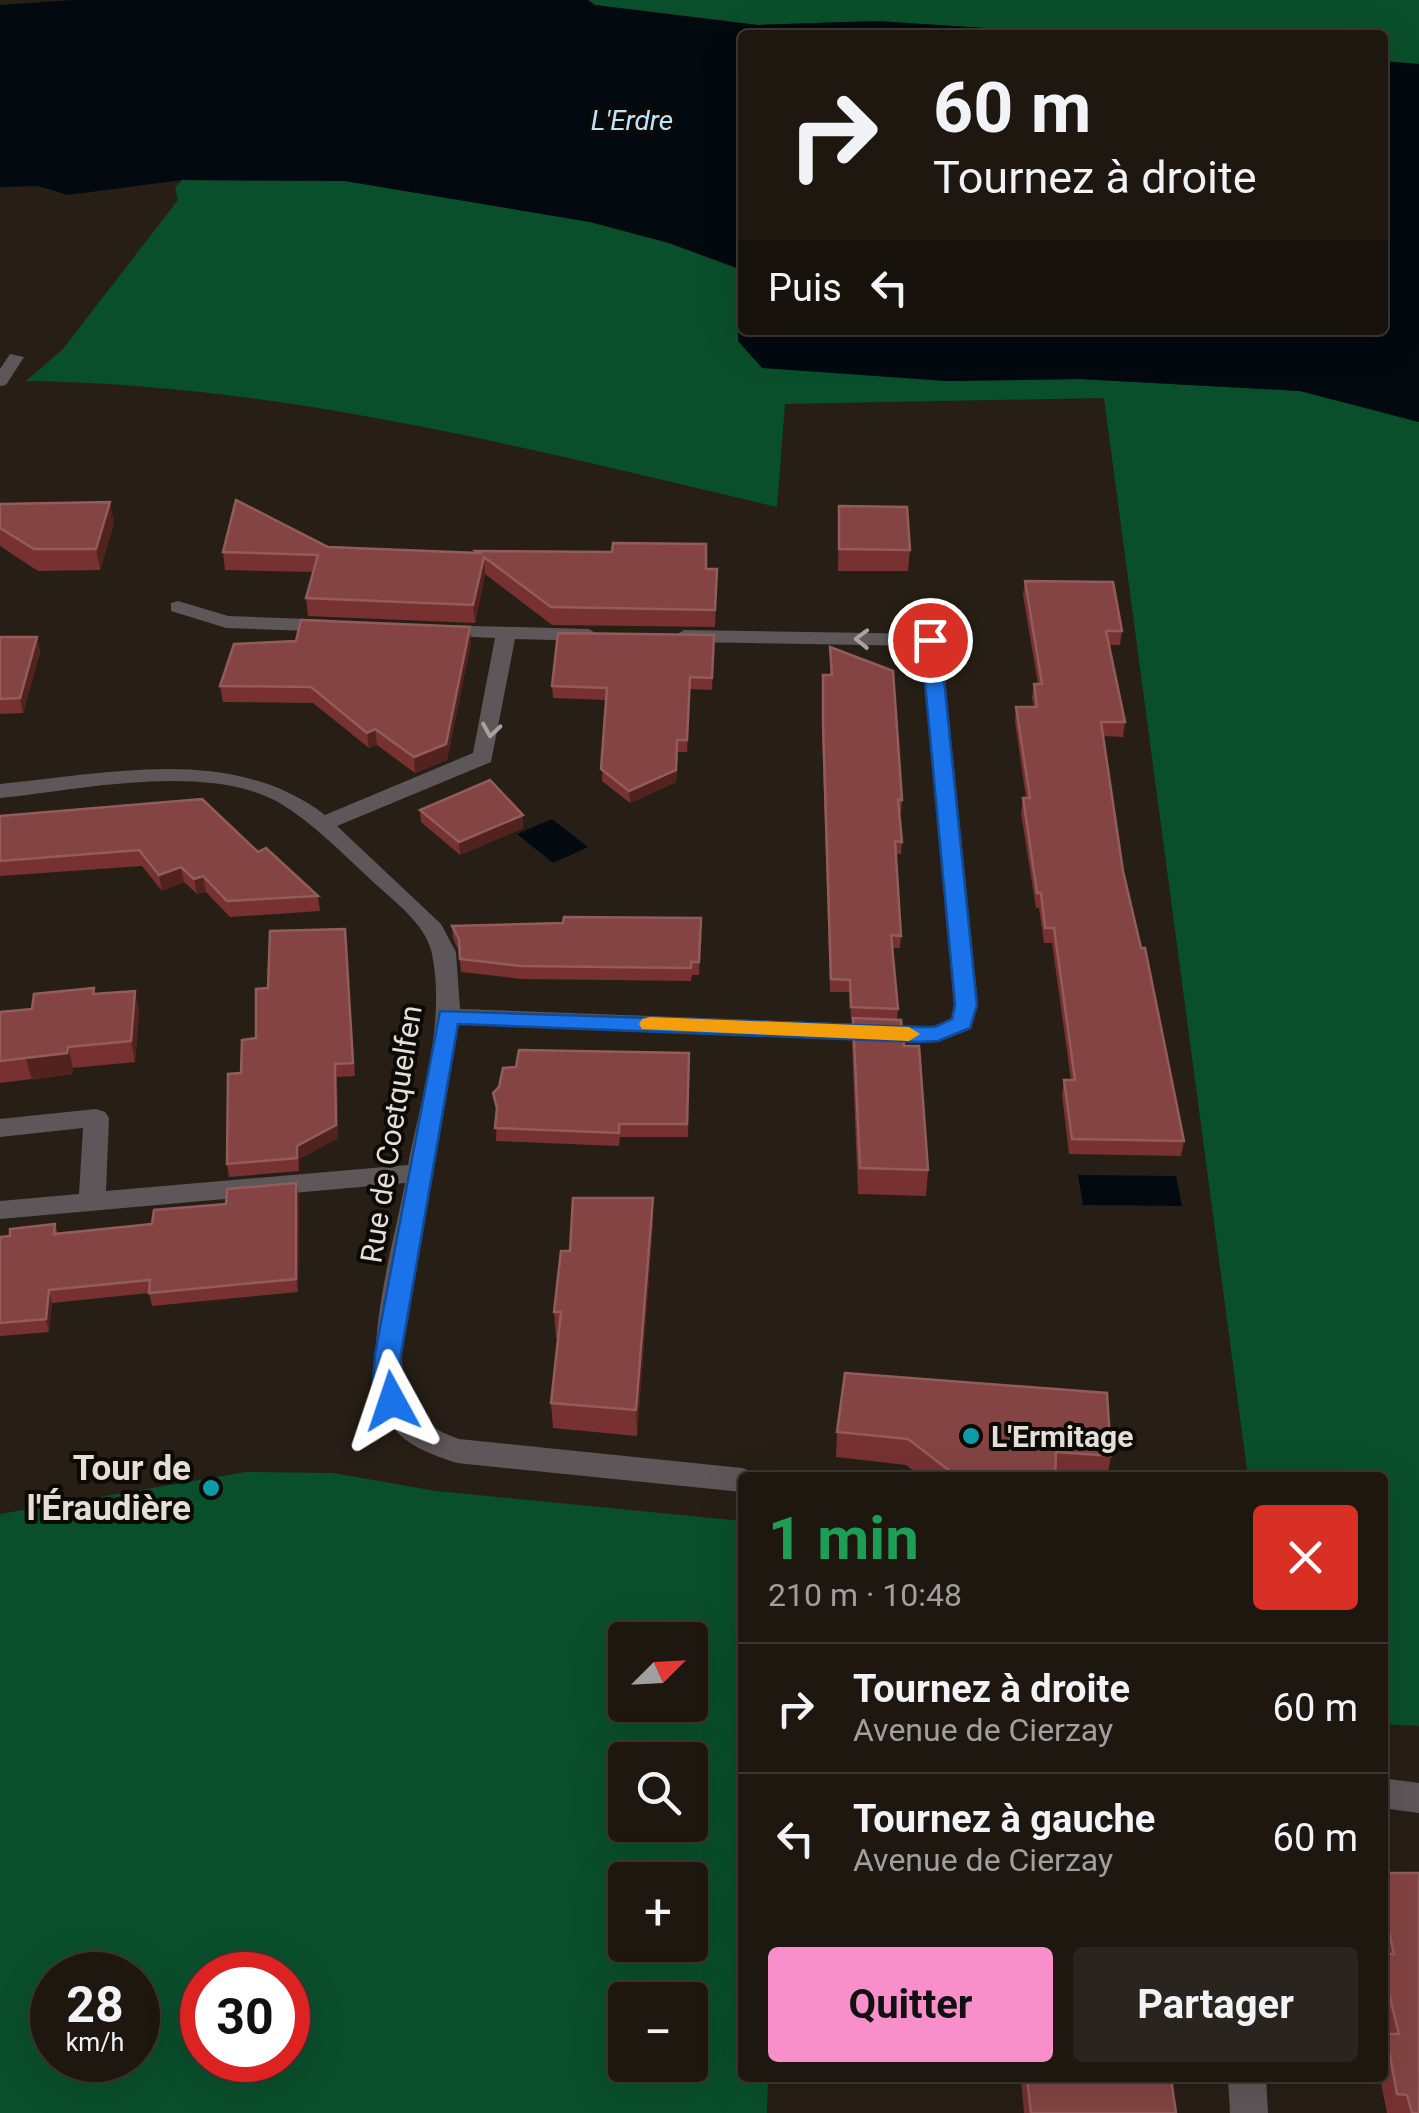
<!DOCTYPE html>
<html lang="fr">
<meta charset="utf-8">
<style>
:root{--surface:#1d1710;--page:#2a241e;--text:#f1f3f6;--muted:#a09f9f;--line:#3b3630;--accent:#f98fca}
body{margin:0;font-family:Roboto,sans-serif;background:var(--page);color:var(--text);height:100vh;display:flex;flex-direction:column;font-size:38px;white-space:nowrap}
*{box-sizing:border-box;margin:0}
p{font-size:32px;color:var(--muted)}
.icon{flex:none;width:55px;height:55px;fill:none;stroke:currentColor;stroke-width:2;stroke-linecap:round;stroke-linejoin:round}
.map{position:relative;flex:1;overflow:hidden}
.panel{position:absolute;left:738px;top:1472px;width:650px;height:610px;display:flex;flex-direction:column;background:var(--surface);border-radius:10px;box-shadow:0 10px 40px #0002,0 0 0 2px var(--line)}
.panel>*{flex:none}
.hud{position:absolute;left:738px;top:30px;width:650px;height:305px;border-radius:10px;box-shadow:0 10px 40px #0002,0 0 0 2px var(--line);background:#1d1710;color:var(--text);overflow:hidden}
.needle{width:65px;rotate:66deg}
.fabs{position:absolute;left:608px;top:1622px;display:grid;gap:20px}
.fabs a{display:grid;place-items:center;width:100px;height:100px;border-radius:10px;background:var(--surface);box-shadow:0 10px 40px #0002,0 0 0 2px var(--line);font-size:50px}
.speed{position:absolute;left:30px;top:1952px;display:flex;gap:20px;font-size:50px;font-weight:700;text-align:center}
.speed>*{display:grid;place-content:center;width:130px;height:130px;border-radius:50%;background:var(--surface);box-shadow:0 10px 40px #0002,0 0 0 2px var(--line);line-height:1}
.speed small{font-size:25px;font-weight:400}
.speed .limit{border:15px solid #d22;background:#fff;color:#111}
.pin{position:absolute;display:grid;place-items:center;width:85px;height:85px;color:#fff;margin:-42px;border:5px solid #fff;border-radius:50%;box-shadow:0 2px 10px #0007}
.me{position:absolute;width:110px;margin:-55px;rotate:355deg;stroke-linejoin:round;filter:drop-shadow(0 0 8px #0008)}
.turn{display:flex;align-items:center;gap:35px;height:210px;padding:0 30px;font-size:45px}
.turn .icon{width:130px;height:130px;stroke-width:2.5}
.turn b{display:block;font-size:70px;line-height:85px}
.then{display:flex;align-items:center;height:95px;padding:0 30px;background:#0003;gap:20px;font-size:38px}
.round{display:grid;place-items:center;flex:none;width:105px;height:105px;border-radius:10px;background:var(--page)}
.headline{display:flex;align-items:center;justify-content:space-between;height:170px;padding:0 30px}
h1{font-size:60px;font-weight:700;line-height:75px;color:#1e9e55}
.action{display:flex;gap:20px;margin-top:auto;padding:20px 30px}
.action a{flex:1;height:115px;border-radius:10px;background:var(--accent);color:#111;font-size:40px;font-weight:700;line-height:115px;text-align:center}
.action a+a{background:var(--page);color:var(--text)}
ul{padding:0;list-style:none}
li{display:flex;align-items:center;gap:30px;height:130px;padding:0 30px;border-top:2px solid var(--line)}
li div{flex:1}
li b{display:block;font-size:38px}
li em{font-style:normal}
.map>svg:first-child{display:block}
.green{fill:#0a4f2c;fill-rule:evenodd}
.water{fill:#020a10}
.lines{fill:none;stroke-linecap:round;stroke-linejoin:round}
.minor{fill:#5e5759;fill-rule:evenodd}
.wall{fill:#773131}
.shaded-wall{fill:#52221e}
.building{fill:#834443;stroke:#925c5a;stroke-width:2.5}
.oneway{stroke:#a7a19f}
.route{fill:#1a73e8;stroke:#114b97;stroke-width:2.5}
.slow{fill:#f59e0b}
.culture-dot{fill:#0f9aa8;stroke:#0d0a06;stroke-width:4}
.labels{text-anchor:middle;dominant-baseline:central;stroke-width:8;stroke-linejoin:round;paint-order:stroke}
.far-water-label{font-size:28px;font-style:italic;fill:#bce5fe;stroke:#0d0a06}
.street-label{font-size:30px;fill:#e3ded8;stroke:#0d0a06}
.poi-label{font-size:30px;font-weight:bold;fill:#e3ded8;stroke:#0d0a06;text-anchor:start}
.near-poi-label{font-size:35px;font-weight:bold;fill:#e3ded8;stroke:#0d0a06;text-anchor:end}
</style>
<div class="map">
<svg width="1419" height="2113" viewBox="0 0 1419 2113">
<rect width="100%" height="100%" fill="#271f16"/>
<g class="green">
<path d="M 588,0 L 1419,0 L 1419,64 L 1383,61 L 1382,35 L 1089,35 L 877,21 L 758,25 L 595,5 Z"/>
<path d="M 182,180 L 345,181 L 590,222 L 669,243 L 742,270 L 738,341 L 946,381 L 1080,379 L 1300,391 L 1419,422 L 1419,1726 L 1383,1724 L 1382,1478 L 1248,1477 L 1104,398 L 785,404 L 777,507 C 530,449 281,384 26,381 L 63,349 L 178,200 L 175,188 Z"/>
<path d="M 246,1472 L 333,1473 L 436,1491 L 742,1521 L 742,2078 L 768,2078 L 767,2113 L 0,2113 L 0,1514 ZM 690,1640 L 690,1705 L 625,1705 L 625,1640 ZM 690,1760 L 690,1825 L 625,1825 L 625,1760 ZM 690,1880 L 690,1945 L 625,1945 L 625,1880 ZM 138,1975 L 138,2060 L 52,2060 L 52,1975 ZM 202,1975 L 288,1975 L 288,2060 L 202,2060 ZM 625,2000 L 690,2000 L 690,2065 L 625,2065 Z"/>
</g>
<g class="water">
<path d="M 73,0 L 588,0 L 595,5 L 758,25 L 877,21 L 1089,35 L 742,35 L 742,270 L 669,243 L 590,222 L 345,181 L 182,180 L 68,195 L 38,186 L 0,187 L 0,5 Z"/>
<path d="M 1383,61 L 1419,64 L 1419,422 L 1300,391 L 1080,379 L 946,381 L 762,368 L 738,341 L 738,308 L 742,304 L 742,330 L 1382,330 Z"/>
<path d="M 552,819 L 588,847 L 553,863 L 517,834 Z"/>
<path d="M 1078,1175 L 1176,1176 L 1182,1206 L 1083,1205 Z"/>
</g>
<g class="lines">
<g class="minor">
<path d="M 10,354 L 24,357 L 6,385 L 0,386 L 0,369 Z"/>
<path d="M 178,601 L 228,616 L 334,620 L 344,626 L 334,632 L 226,628 L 171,611 L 171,603 Z"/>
<path d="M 439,625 L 589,629 L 599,635 L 589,641 L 515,639 L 491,762 L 337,826 L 441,924 L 456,952 L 460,1009 L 919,1026 L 934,1026 L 951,1019 L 954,1005 L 922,646 L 684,642 L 674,636 L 684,630 L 931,634 L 941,640 L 978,1005 L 971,1029 L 938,1042 L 919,1042 L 459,1024 L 402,1354 C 402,1399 415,1424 459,1439 L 742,1468 L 753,1472 L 756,1478 L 742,1478 L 742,1492 L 457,1463 C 433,1455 406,1446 391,1425 C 354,1373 394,1245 405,1183 L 0,1219 L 0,1201 L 79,1194 L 83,1128 L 0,1137 L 0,1119 L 96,1109 L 105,1112 L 109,1118 L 106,1191 L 408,1165 C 421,1098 446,1022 432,954 C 426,923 392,900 370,879 C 341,852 312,822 278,802 C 205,762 80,790 0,798 L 0,784 C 108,774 232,744 325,815 L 473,753 L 495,638 L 432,635 L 429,631 Z"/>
<path d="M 1382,1778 L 1419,1783 L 1419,1813 L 1382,1808 Z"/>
<path d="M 1228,2078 L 1266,2078 L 1268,2113 L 1230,2113 Z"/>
</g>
</g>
<g class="wall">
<path d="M 0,504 L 114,523 L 100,570 L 38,571 L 0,546 Z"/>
<path d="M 839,506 L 910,550 L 908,571 L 838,571 Z"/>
<path d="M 328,547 L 476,553 L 476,551 L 717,569 L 715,627 L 552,625 L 485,574 L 475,623 L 308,616 L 306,598 L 313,572 L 225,570 L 223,552 Z"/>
<path d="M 1025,581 L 1122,631 L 1120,645 L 1109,645 L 1125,722 L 1123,737 L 1103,736 L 1123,871 L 1184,1141 L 1181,1156 L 1069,1154 L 1062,1095 L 1064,1080 L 1071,1080 L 1052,943 L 1044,943 L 1039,908 L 1036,908 L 1021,813 L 1023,798 L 1026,798 L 1015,721 L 1016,707 L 1034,707 L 1032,698 L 1034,684 L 1038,684 L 1023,595 Z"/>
<path d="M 714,635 L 712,690 L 690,689 L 687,752 L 678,752 L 676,782 L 630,803 L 602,781 L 606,700 L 553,698 L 552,686 Z"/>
<path d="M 0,637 L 37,637 L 40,652 L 23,713 L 0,714 Z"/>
<path d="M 471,642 L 447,760 L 415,773 L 377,745 L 369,748 L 313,703 L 223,702 L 220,686 Z"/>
<path d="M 830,647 L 902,800 L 901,812 L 899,812 L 902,842 L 901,854 L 896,854 L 901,936 L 900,948 L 892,948 L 898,1009 L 897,1020 L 928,1170 L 926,1196 L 858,1194 L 852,1043 L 853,1020 L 851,1020 L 850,992 L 830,992 L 822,734 L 823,675 L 830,675 Z"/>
<path d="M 420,810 L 523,828 L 460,855 L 421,822 Z"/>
<path d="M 0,816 L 258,852 L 318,896 L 320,911 L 230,917 L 206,892 L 197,894 L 184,882 L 162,891 L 142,866 L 0,876 Z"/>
<path d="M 701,918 L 699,975 L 692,975 L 691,981 L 522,979 L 461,972 L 459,951 L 453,939 L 452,926 Z"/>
<path d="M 346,942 L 355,1076 L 337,1077 L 338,1138 L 299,1159 L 299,1171 L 229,1177 L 227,1164 L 268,988 Z"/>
<path d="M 135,991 L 139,1012 L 135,1062 L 73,1068 L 72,1074 L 0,1083 L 0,1012 L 32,1009 L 95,994 Z"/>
<path d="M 689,1053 L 688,1137 L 620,1137 L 619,1146 L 496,1141 L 497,1115 L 493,1093 Z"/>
<path d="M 299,1196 L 298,1292 L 152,1306 L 149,1293 L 52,1303 L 49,1332 L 0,1336 L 0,1237 L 10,1236 L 55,1224 L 58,1234 L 152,1224 Z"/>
<path d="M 653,1198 L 653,1223 L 637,1436 L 553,1428 L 551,1403 L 558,1337 L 556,1338 L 554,1312 L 570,1251 Z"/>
<path d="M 837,1432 L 1111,1456 L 1107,1478 L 923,1478 L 906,1465 L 836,1457 Z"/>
<path d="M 1382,1873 L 1419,2113 L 1387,2113 L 1380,2078 L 1382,2078 L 1382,2044 L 1385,2038 L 1382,2027 Z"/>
<path d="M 1021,2078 L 1171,2078 L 1176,2113 L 1024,2113 Z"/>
</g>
<g class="shaded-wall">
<path d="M 110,502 L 114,523 L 100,570 L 96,549 Z"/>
<path d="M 484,557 L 485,574 L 475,623 L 473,605 Z"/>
<path d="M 470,627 L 471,642 L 447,760 L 415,773 L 414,757 Z"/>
<path d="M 37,637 L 40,652 L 23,713 L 20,698 Z"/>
<path d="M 375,729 L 377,745 L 369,748 L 367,733 Z"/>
<path d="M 677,740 L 676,782 L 630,803 L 629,791 Z"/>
<path d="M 523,815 L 523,828 L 460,855 L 459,842 Z"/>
<path d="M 181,867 L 184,882 L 162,891 L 159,875 Z"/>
<path d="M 203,876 L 206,892 L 197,894 L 194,879 Z"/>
<path d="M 135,991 L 139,1012 L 135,1062 L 131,1041 Z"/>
<path d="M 68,1047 L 73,1068 L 72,1074 L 32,1080 L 26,1059 Z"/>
<path d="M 335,1064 L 337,1077 L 338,1138 L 299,1159 L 299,1171 L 297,1146 Z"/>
<path d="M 296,1183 L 299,1196 L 298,1292 L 296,1279 Z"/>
<path d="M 653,1198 L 653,1223 L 637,1436 L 636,1410 Z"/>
<path d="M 49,1290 L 52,1303 L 49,1332 L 46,1319 Z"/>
</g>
<g class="building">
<path d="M 236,500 L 328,547 L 479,553 L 476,551 L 612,552 L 613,543 L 706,544 L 706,569 L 717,569 L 715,610 L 551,607 L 484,557 L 473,605 L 306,598 L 318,555 L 223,552 Z"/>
<path d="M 110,502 L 96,549 L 34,549 L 0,528 L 0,504 Z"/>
<path d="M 839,506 L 907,507 L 910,550 L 839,549 Z"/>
<path d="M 1025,581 L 1113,582 L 1122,631 L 1106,631 L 1125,722 L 1101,722 L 1123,871 L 1141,948 L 1145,948 L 1184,1141 L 1072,1139 L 1064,1080 L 1075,1080 L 1054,928 L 1045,928 L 1041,893 L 1037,893 L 1023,798 L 1030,798 L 1016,707 L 1037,707 L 1034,684 L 1042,684 Z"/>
<path d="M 301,620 L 470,627 L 446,744 L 414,757 L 375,729 L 367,733 L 311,687 L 220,686 L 234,644 L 296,641 Z"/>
<path d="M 558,633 L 714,635 L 712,678 L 690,677 L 687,740 L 677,740 L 676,770 L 629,791 L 601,769 L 607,688 L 552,686 Z"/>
<path d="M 0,637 L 37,637 L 20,698 L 0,699 Z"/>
<path d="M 830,647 L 893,671 L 902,800 L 898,800 L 902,842 L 895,841 L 901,936 L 891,935 L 898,1009 L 851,1007 L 850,980 L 831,979 L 823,722 L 823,675 L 832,675 Z"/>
<path d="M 490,780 L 523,815 L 459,842 L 420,810 Z"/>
<path d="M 202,799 L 258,852 L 266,848 L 318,896 L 227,901 L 203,876 L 194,879 L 181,867 L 159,875 L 139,850 L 0,861 L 0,816 Z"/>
<path d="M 564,917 L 701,918 L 699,962 L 691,962 L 691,968 L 521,966 L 460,959 L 459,939 L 452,926 L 563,923 Z"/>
<path d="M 345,929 L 353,1063 L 335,1064 L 336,1125 L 297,1146 L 297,1158 L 227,1164 L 228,1074 L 241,1073 L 242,1040 L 256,1038 L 256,989 L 268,988 L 270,931 Z"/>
<path d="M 94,988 L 93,994 L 135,991 L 131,1041 L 68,1047 L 67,1053 L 0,1061 L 0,1012 L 32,1009 L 34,994 Z"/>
<path d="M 853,1018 L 901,1020 L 904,1046 L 919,1046 L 928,1170 L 860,1168 Z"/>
<path d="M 519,1050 L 689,1053 L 687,1124 L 619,1124 L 619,1133 L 495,1128 L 497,1108 L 493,1093 L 499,1087 L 503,1068 L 516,1067 Z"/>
<path d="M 296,1183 L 296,1279 L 149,1293 L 150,1280 L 49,1290 L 46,1319 L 0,1323 L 0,1237 L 10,1236 L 10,1229 L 55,1224 L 54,1234 L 152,1224 L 154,1210 L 226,1204 L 227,1189 Z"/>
<path d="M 573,1198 L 653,1198 L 636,1410 L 551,1403 L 561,1312 L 554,1312 L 561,1251 L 570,1251 Z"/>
<path d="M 845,1373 L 1107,1393 L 1111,1456 L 1056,1452 L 1055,1478 L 959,1478 L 908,1439 L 837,1432 Z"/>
<path d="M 1382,1873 L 1419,1873 L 1419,2113 L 1412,2113 L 1407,2095 L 1397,2094 L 1386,2034 L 1399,2034 L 1382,1966 L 1382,1954 L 1394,1954 L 1382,1899 Z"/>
<path d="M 1027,2078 L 1171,2078 L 1176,2113 L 1031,2113 Z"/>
</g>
<defs><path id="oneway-chevron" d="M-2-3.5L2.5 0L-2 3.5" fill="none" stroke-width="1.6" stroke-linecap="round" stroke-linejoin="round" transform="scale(2.5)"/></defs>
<g class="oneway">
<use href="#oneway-chevron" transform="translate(862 639) rotate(-179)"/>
<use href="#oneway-chevron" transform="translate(491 730) rotate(99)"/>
</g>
<path class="route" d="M 930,634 L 940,640 L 977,1005 L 970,1028 L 938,1041 L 919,1042 L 458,1024 L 401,1354 L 399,1382 L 406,1401 L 402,1408 L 383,1408 L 373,1382 L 375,1354 L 440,1011 L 919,1027 L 935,1027 L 952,1019 L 955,1005 L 921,640 Z"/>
<path class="slow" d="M 650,1017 L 909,1027 L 920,1034 L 909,1041 L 642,1029 L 639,1024 L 642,1019 Z"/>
<g class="culture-dot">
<circle cx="971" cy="1436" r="10"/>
<circle cx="211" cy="1488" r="10"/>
</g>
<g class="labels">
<g class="far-water-label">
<text x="632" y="120">L'Erdre</text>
</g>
<g class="street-label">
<text transform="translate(391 1134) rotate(-81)">Rue de Coetquelfen</text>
</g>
<g class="poi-label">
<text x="991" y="1436">L'Ermitage</text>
</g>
<g class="near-poi-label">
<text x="191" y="1468">Tour de<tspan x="191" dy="40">l'Éraudière</tspan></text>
</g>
</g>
</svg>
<div class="fabs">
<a><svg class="needle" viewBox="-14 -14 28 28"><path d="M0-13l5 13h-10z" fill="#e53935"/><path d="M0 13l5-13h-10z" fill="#a09f9f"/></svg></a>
<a><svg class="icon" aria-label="search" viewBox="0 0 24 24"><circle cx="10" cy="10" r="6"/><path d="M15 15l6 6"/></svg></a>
<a>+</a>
<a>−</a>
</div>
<div class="speed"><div>28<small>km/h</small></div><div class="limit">30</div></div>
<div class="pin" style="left:930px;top:640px;background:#d93025"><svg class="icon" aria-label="arrive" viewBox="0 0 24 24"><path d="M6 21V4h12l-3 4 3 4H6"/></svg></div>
<svg class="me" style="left:392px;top:1401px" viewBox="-20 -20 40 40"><path d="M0-17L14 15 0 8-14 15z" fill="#1a73e8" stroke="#fff" stroke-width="4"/></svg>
<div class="hud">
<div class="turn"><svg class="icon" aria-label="right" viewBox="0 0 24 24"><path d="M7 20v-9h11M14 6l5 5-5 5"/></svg><div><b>60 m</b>Tournez à droite</div></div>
<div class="then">Puis<svg class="icon" aria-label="left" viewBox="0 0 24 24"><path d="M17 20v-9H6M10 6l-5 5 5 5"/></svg></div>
</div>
<section class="panel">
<div class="headline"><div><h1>1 min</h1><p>210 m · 10:48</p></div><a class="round" style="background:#d93025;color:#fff"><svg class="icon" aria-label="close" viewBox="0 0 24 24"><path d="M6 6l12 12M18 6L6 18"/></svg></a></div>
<ul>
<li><svg class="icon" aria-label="right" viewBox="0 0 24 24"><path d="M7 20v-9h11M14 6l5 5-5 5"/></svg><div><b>Tournez à droite</b><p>Avenue de Cierzay</p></div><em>60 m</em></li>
<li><svg class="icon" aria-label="left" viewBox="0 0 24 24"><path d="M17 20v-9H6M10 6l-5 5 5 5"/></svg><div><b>Tournez à gauche</b><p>Avenue de Cierzay</p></div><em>60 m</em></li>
</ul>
<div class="action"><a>Quitter</a><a>Partager</a></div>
</section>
</div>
